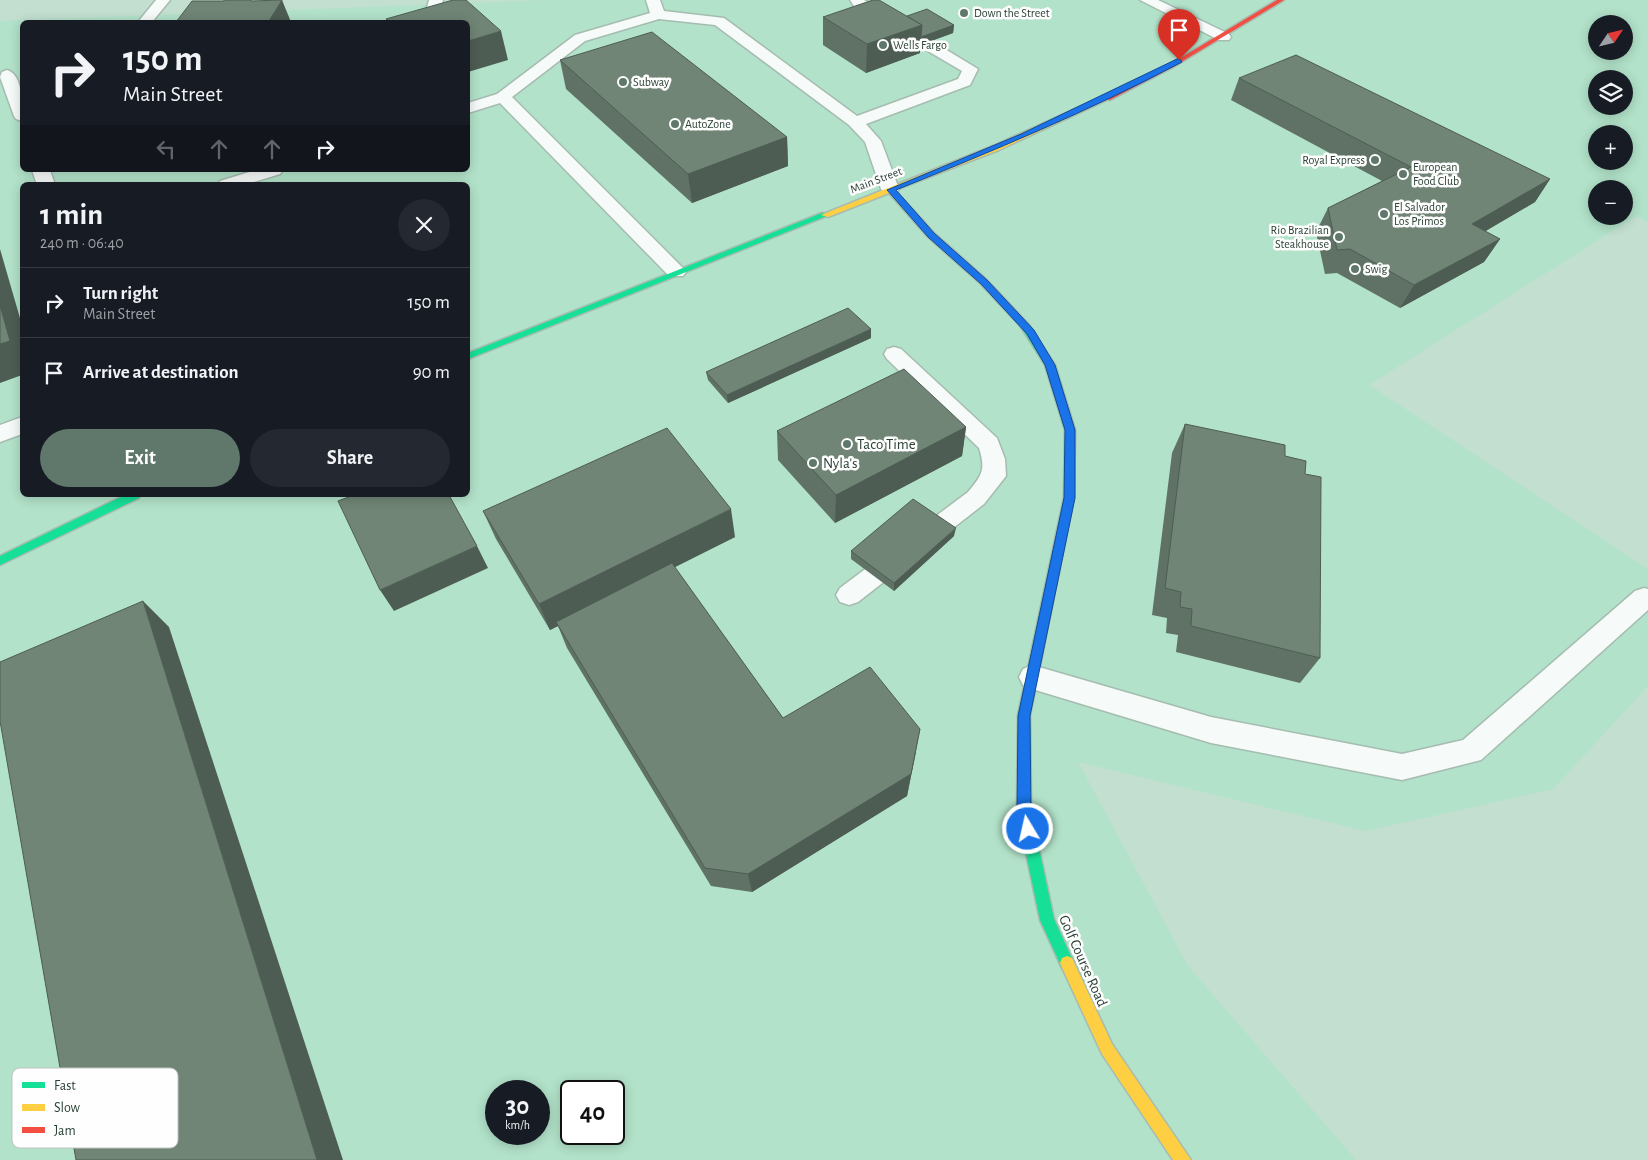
<!DOCTYPE html>
<meta charset="utf-8">
<style>
:root{--surface:#171b24;--page:#242831;--text:#f1f3f6;--muted:#9ea1a6;--line:#363941;--accent:#5f786b}
body{margin:0;font-family:"Alegreya Sans",sans-serif;background:var(--page);color:var(--text);height:100vh;display:flex;flex-direction:column;font-size:19px;white-space:nowrap}
*{box-sizing:border-box;margin:0}
p{font-size:16px;color:var(--muted)}
.icon{flex:none;width:28px;height:28px;fill:none;stroke:currentColor;stroke-width:2;stroke-linecap:round;stroke-linejoin:round}
.map{position:relative;flex:1;overflow:hidden}
.details{position:absolute;left:20px;top:182px;width:450px;height:315px;display:flex;flex-direction:column;background:var(--surface);border-radius:8px;box-shadow:0 2px 12px #0003}
.details>*{flex:none}
.guide{position:absolute;left:20px;top:20px;width:450px;height:152px;border-radius:8px;box-shadow:0 2px 12px #0003;background:#171b24;color:var(--text);overflow:hidden}
.needle{width:32px;rotate:55deg}
.controls{position:absolute;left:1588px;top:15px;display:grid;gap:10px}
.controls a{display:grid;place-items:center;width:45px;height:45px;border-radius:50%;background:var(--surface);box-shadow:0 2px 12px #0003;font-size:25px}
.speed{position:absolute;left:485px;top:1080px;display:flex;gap:10px;font-size:25px;font-weight:700;text-align:center}
.speed>*{display:grid;place-content:center;width:65px;height:65px;border-radius:50%;background:var(--surface);box-shadow:0 2px 12px #0003;line-height:1}
.speed small{font-size:12px;font-weight:400}
.speed .limit{border:2px solid #111;border-radius:8px;background:#fff;color:#111}
.pin{position:absolute;display:grid;place-items:center;width:42px;height:42px;color:#fff;margin:-51px -21px;border-radius:50% 50% 50% 0;rotate:-45deg;box-shadow:0 0 5px #0007}
.pin .icon{rotate:45deg}
.me{position:absolute;width:55px;margin:-28px;rotate:351deg;stroke-linejoin:round;filter:drop-shadow(0 0 4px #0008)}
.turn{display:flex;align-items:center;gap:18px;height:105px;padding:0 20px;font-size:22px}
.turn .icon{width:65px;height:65px;stroke-width:2.5}
.turn b{display:block;font-size:35px;line-height:42px}
.lanes{display:flex;align-items:center;height:48px;padding:0 20px;background:#0003;justify-content:center;gap:25px;direction:ltr}
.lanes .off{opacity:.35}
.round{display:grid;place-items:center;flex:none;width:52px;height:52px;border-radius:26px;background:var(--page)}
.head{display:flex;align-items:center;justify-content:space-between;height:85px;padding:0 20px}
h1{font-size:30px;font-weight:700;line-height:38px}
.button{display:flex;gap:10px;margin-top:auto;padding:10px 20px}
.button a{flex:1;height:58px;border-radius:30px;background:var(--accent);color:#fff;font-size:20px;font-weight:700;line-height:58px;text-align:center}
.button a+a{background:var(--page);color:var(--text)}
ul{padding:0;list-style:none}
li{display:flex;align-items:center;gap:15px;height:70px;padding:0 20px;border-top:1px solid var(--line)}
li div{flex:1}
li b{display:block;font-size:19px}
li em{font-style:normal}
.map>svg:first-child{display:block}
.built{fill:#b2e2c9;fill-rule:evenodd}
.lines{fill:none;stroke-linecap:round;stroke-linejoin:round}
.lane-casing{stroke:#a5bcb0;stroke-width:3}
.fast-casing{stroke:#a5bcb0;stroke-width:3}
.slow-casing{stroke:#a5bcb0;stroke-width:3}
.jam-casing{stroke:#a5bcb0;stroke-width:3}
.lane{fill:#f6faf8;fill-rule:evenodd}
.fast{fill:#16e098;fill-rule:evenodd}
.slow{fill:#ffcf43;fill-rule:evenodd}
.jam{fill:#f24e42;fill-rule:evenodd}
.wall{fill:#607265}
.shaded-wall{fill:#4e5d53}
.building{fill:#708576;stroke:#4e5d53}
.route{fill:#1a73e8;stroke:#114b97}
.poi-dot{fill:#5f786b;stroke:#fefefe;stroke-width:2}
.labels{text-anchor:middle;dominant-baseline:central;stroke-width:5;stroke-linejoin:round;paint-order:stroke}
.far-poi-label{font-size:12px;fill:#2a4135;stroke:#fefefe;text-anchor:start}
.far-street-label{font-size:12px;fill:#2a4135;stroke:#fefefe}
.poi-label{font-size:15px;fill:#2a4135;stroke:#fefefe;text-anchor:start}
.street-label{font-size:15px;fill:#2a4135;stroke:#fefefe}
.key{fill:#fefefe;stroke:#bec5c2;stroke-width:1}
.key-label{font-size:14px;fill:#2a4135}
</style>
<div class="map">
<svg width="1648" height="1160" viewBox="0 0 1648 1160">
<rect width="100%" height="100%" fill="#c2dfd0"/>
<path class="built" d="M 548,0 L 1648,0 L 1648,222 L 1636,216 L 1369,385 L 1648,569 L 1648,686 L 1553,789 L 1366,831 L 1078,762 L 1188,966 L 1356,1160 L 0,1160 L 0,21 ZM 22,22 L 468,22 L 468,170 L 22,170 ZM 1596,24 L 1624,24 L 1624,51 L 1596,51 ZM 1596,79 L 1624,79 L 1624,106 L 1596,106 ZM 1596,134 L 1624,134 L 1624,161 L 1596,161 ZM 22,185 L 468,185 L 468,495 L 22,495 ZM 1596,189 L 1624,189 L 1624,216 L 1596,216 ZM 496,1091 L 539,1091 L 539,1134 L 496,1134 ZM 571,1091 L 614,1091 L 614,1134 L 571,1134 Z"/>
<g class="lines">
<defs>
<g id="lane">
<path d="M 156,0 L 170,0 L 152,22 L 138,22 Z"/>
<path d="M 429,0 L 443,0 L 437,22 L 421,22 L 424,18 Z"/>
<path d="M 646,0 L 660,0 L 664,11 L 724,18 L 857,116 L 958,79 L 962,71 L 856,9 L 850,0 L 864,0 L 978,69 L 970,85 L 866,124 L 881,141 L 899,189 L 896,193 L 884,193 L 881,189 L 865,142 L 849,125 L 715,25 L 659,19 L 585,41 L 512,97 L 683,268 L 686,272 L 683,276 L 669,276 L 500,103 L 468,113 L 468,103 L 497,94 L 575,35 L 650,13 Z"/>
<path d="M 1140,0 L 1158,0 L 1229,34 L 1231,37 L 1229,40 L 1219,40 Z"/>
<path d="M 7,70 C 24,75 22,107 22,121 L 16,119 L 14,116 L 0,77 L 2,72 Z"/>
<path d="M 32,170 L 50,170 L 55,185 L 37,185 Z"/>
<path d="M 256,170 L 283,170 L 280,174 L 244,185 L 217,185 L 220,181 Z"/>
<path d="M 894,347 L 901,349 L 997,438 L 1005,459 L 1006,476 L 984,504 L 858,602 L 849,605 L 840,602 L 836,595 L 840,588 L 968,492 C 982,475 986,470 979,448 L 887,359 L 884,354 L 887,349 Z"/>
<path d="M 22,417 L 22,434 L 0,442 L 0,425 Z"/>
<path d="M 1644,588 L 1648,589 L 1648,610 L 1481,760 L 1402,780 L 1211,743 L 1032,689 L 1023,685 L 1019,677 L 1023,669 L 1032,665 L 1211,717 L 1402,754 L 1463,740 L 1635,591 Z"/>
</g>
<g id="fast">
<path d="M 822,213 L 829,215 L 468,359 L 468,353 Z"/>
<path d="M 1026,324 L 1029,325 L 1055,365 L 1075,430 L 1074,497 L 1030,715 L 1031,811 L 1054,919 L 1074,963 L 1072,968 L 1067,970 L 1062,968 L 1040,920 L 1017,811 L 1018,715 L 1064,497 L 1065,430 L 1045,365 L 1021,327 Z"/>
<path d="M 125,495 L 140,495 L 139,498 L 0,565 L 0,556 Z"/>
</g>
<g id="slow">
<path d="M 1104,96 L 1111,98 L 999,150 L 895,190 L 934,233 L 987,280 L 1029,325 L 1029,329 L 1023,329 L 981,284 L 928,237 L 889,193 L 828,217 L 821,215 L 993,146 Z"/>
<path d="M 1067,956 L 1072,958 L 1112,1044 L 1191,1160 L 1173,1160 L 1102,1054 L 1060,963 L 1062,958 Z"/>
</g>
<path id="jam" d="M 1277,0 L 1284,0 L 1173,67 L 1110,100 L 1103,98 L 1169,65 Z"/>
</defs>
<use href="#lane" class="lane-casing"/>
<use href="#fast" class="fast-casing"/>
<use href="#slow" class="slow-casing"/>
<use href="#jam" class="jam-casing"/>
<use href="#lane" class="lane"/>
<use href="#fast" class="fast"/>
<use href="#slow" class="slow"/>
<use href="#jam" class="jam"/>
</g>
<g class="wall">
<path d="M 260,1 L 291,22 L 176,22 Z"/>
<path d="M 907,16 L 954,25 L 953,33 L 920,45 L 920,53 L 866,73 L 823,45 L 823,17 Z"/>
<path d="M 560,60 L 787,137 L 788,166 L 692,203 L 566,89 Z"/>
<path d="M 1239,78 L 1550,179 L 1535,202 L 1485,231 L 1500,239 L 1484,262 L 1400,308 L 1337,273 L 1325,274 L 1316,232 L 1328,208 L 1382,181 L 1231,100 Z"/>
<path d="M 871,338 L 728,403 L 708,380 L 706,372 Z"/>
<path d="M 1185,424 L 1285,456 L 1305,474 L 1320,658 L 1300,683 L 1176,652 L 1178,635 L 1166,633 L 1167,618 L 1152,615 L 1172,453 Z"/>
<path d="M 966,427 L 962,456 L 835,523 L 778,460 L 777,431 Z"/>
<path d="M 483,511 L 735,537 L 674,567 L 783,718 L 916,752 L 907,796 L 752,892 L 711,886 L 567,648 L 558,626 L 550,630 L 496,539 Z"/>
<path d="M 954,536 L 894,591 L 851,559 L 851,551 Z"/>
</g>
<g class="shaded-wall">
<path d="M 282,0 L 291,22 L 270,22 L 269,21 Z"/>
<path d="M 922,25 L 954,25 L 953,33 L 920,45 L 920,53 L 866,73 L 867,44 Z"/>
<path d="M 501,31 L 508,60 L 468,72 L 468,41 Z"/>
<path d="M 787,137 L 788,166 L 692,203 L 688,174 Z"/>
<path d="M 1550,179 L 1535,202 L 1457,248 L 1472,224 Z"/>
<path d="M 1500,239 L 1484,262 L 1400,308 L 1414,285 Z"/>
<path d="M 0,249 L 22,325 L 22,375 L 0,383 Z"/>
<path d="M 871,329 L 871,338 L 728,403 L 727,395 Z"/>
<path d="M 966,427 L 962,456 L 835,523 L 836,495 Z"/>
<path d="M 731,509 L 735,537 L 558,626 L 556,622 L 558,626 L 550,630 L 539,604 Z"/>
<path d="M 956,528 L 954,536 L 894,591 L 894,583 Z"/>
<path d="M 477,546 L 488,568 L 394,611 L 380,590 Z"/>
<path d="M 143,601 L 169,627 L 343,1160 L 317,1160 Z"/>
<path d="M 920,729 L 907,796 L 752,892 L 748,874 Z"/>
</g>
<g class="building">
<path d="M 224,0 L 251,0 L 251,1 L 282,0 L 269,21 L 176,22 L 192,1 L 224,1 Z"/>
<path d="M 453,0 L 466,0 L 501,31 L 468,41 L 468,22 L 390,22 L 386,19 Z"/>
<path d="M 873,0 L 879,0 L 922,25 L 867,44 L 823,17 Z"/>
<path d="M 927,9 L 954,25 L 921,37 L 922,25 L 907,16 Z"/>
<path d="M 652,32 L 787,137 L 688,174 L 560,60 Z"/>
<path d="M 1296,55 L 1550,179 L 1472,224 L 1500,239 L 1414,285 L 1350,249 L 1337,250 L 1328,208 L 1411,167 L 1239,78 Z"/>
<path d="M 0,305 L 10,341 L 0,344 Z"/>
<path d="M 848,308 L 871,329 L 727,395 L 706,372 Z"/>
<path d="M 904,369 L 966,427 L 836,495 L 777,431 Z"/>
<path d="M 1185,424 L 1285,445 L 1285,456 L 1306,461 L 1305,474 L 1321,477 L 1320,658 L 1191,626 L 1192,609 L 1180,607 L 1181,592 L 1165,588 Z"/>
<path d="M 667,428 L 731,509 L 539,604 L 483,511 Z"/>
<path d="M 354,495 L 449,495 L 477,546 L 380,590 L 338,501 Z"/>
<path d="M 913,499 L 956,528 L 894,583 L 851,551 Z"/>
<path d="M 672,563 L 783,718 L 870,667 L 920,729 L 911,774 L 748,874 L 705,868 L 556,622 Z"/>
<path d="M 143,601 L 317,1160 L 76,1160 L 0,721 L 0,662 Z"/>
</g>
<path class="route" d="M 1179,58 L 1182,62 C 1089,111 993,151 896,190 L 934,233 L 987,280 L 1034,330 L 1055,365 L 1075,430 L 1075,498 L 1030,716 L 1031,811 L 1035,829 L 1033,834 L 1028,836 L 1023,834 L 1017,811 L 1018,716 L 1064,498 L 1065,430 L 1045,365 L 1027,334 L 981,284 L 928,237 L 887,190 L 1021,134 Z"/>
<g class="poi-dot">
<circle cx="964" cy="13" r="5"/>
<circle cx="883" cy="45" r="5"/>
<circle cx="623" cy="82" r="5"/>
<circle cx="675" cy="124" r="5"/>
<circle cx="1375" cy="160" r="5"/>
<circle cx="1403" cy="174" r="5"/>
<circle cx="1384" cy="214" r="5"/>
<circle cx="1339" cy="237" r="5"/>
<circle cx="1355" cy="269" r="5"/>
<circle cx="847" cy="444" r="5"/>
<circle cx="813" cy="463" r="5"/>
</g>
<g class="labels">
<g class="far-poi-label">
<text x="974" y="13">Down the Street</text>
<text x="893" y="45">Wells Fargo</text>
<text x="633" y="82">Subway</text>
<text x="685" y="124">AutoZone</text>
<text x="1365" y="160" text-anchor="end">Royal Express</text>
<text x="1413" y="167">European<tspan x="1413" dy="14">Food Club</tspan></text>
<text x="1394" y="207">El Salvador<tspan x="1394" dy="14">Los Primos</tspan></text>
<text x="1329" y="230" text-anchor="end">Rio Brazilian<tspan x="1329" dy="14">Steakhouse</tspan></text>
<text x="1365" y="269">Swig</text>
</g>
<g class="far-street-label">
<text transform="translate(876 180) rotate(-21)">Main Street</text>
</g>
<g class="poi-label">
<text x="857" y="444">Taco Time</text>
<text x="823" y="463">Nyla's</text>
</g>
<g class="street-label">
<text transform="translate(1083 961) rotate(66)">Golf Course Road</text>
</g>
</g>
<rect x="12" y="1068" width="166" height="80" rx="8" class="key"/>
<rect x="22" y="1082" width="23" height="6" fill="#16e098"/>
<rect x="22" y="1104" width="23" height="7" fill="#ffcf43"/>
<rect x="22" y="1127" width="23" height="6" fill="#f24e42"/>
<g class="key-label">
<text x="54" y="1090">Fast</text>
<text x="54" y="1112">Slow</text>
<text x="54" y="1135">Jam</text>
</g>
</svg>
<div class="controls">
<a><svg class="needle" viewBox="-14 -14 28 28"><path d="M0-13l5 13h-10z" fill="#e53935"/><path d="M0 13l5-13h-10z" fill="#9ea1a6"/></svg></a>
<a><svg class="icon" aria-label="layers" viewBox="0 0 24 24"><path d="M12 4l9 5-9 5-9-5zM3 14l9 5 9-5"/></svg></a>
<a>+</a>
<a>−</a>
</div>
<div class="speed"><div>30<small>km/h</small></div><div class="limit">40</div></div>
<div class="pin" style="left:1179px;top:60px;background:#d93025"><svg class="icon" aria-label="arrive" viewBox="0 0 24 24"><path d="M6 21V4h12l-3 4 3 4H6"/></svg></div>
<svg class="me" style="left:1028px;top:829px" viewBox="-20 -20 40 40"><circle r="17" fill="#1a73e8" stroke="#fff" stroke-width="3"/><path d="M0-11L8 9 0 5-8 9z" fill="#fff"/></svg>
<div class="guide">
<div class="turn"><svg class="icon" aria-label="right" viewBox="0 0 24 24"><path d="M7 20v-9h11M14 6l5 5-5 5"/></svg><div><b>150 m</b>Main Street</div></div>
<div class="lanes"><svg class="icon off" aria-label="left" viewBox="0 0 24 24"><path d="M17 20v-9H6M10 6l-5 5 5 5"/></svg><svg class="icon off" aria-label="ahead" viewBox="0 0 24 24"><path d="M12 20V5M6 11l6-6 6 6"/></svg><svg class="icon off" aria-label="ahead" viewBox="0 0 24 24"><path d="M12 20V5M6 11l6-6 6 6"/></svg><svg class="icon" aria-label="right" viewBox="0 0 24 24"><path d="M7 20v-9h11M14 6l5 5-5 5"/></svg></div>
</div>
<section class="details">
<div class="head"><div><h1>1 min</h1><p>240 m · 06:40</p></div><a class="round"><svg class="icon" aria-label="close" viewBox="0 0 24 24"><path d="M6 6l12 12M18 6L6 18"/></svg></a></div>
<ul>
<li><svg class="icon" aria-label="right" viewBox="0 0 24 24"><path d="M7 20v-9h11M14 6l5 5-5 5"/></svg><div><b>Turn right</b><p>Main Street</p></div><em>150 m</em></li>
<li><svg class="icon" aria-label="arrive" viewBox="0 0 24 24"><path d="M6 21V4h12l-3 4 3 4H6"/></svg><div><b>Arrive at destination</b></div><em>90 m</em></li>
</ul>
<div class="button"><a>Exit</a><a>Share</a></div>
</section>
</div>
